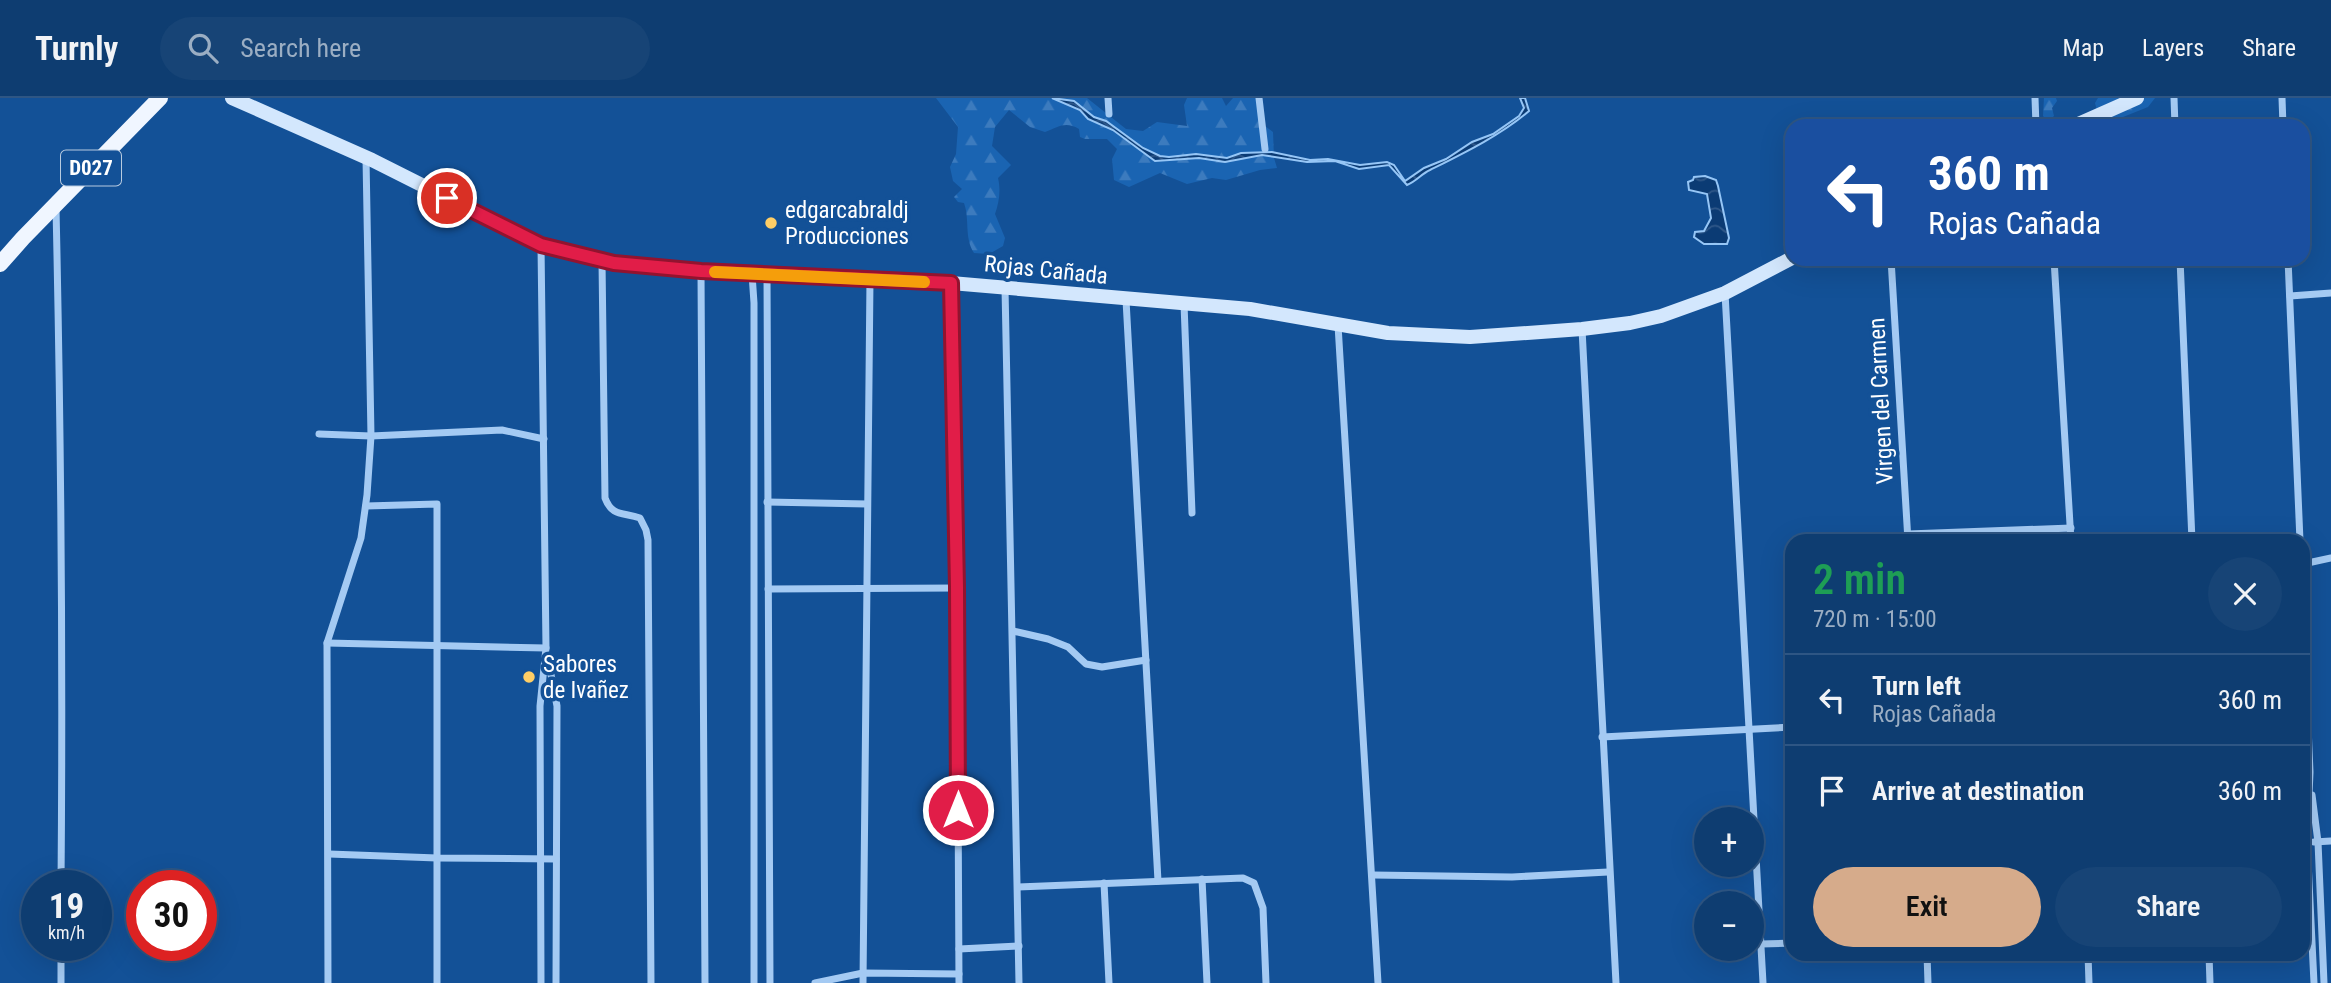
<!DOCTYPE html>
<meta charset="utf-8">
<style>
:root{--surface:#0e3d71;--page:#174476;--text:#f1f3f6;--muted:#9baec3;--line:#2e5684;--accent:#d6ab8b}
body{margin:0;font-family:"Roboto Condensed",sans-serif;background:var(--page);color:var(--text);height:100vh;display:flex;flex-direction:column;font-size:26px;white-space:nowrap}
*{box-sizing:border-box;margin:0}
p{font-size:23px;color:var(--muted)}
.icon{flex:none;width:38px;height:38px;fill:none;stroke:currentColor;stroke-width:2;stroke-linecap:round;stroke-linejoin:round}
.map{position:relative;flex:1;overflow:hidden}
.sheet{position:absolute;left:1785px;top:436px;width:525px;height:427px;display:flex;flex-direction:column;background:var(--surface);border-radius:21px;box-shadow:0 7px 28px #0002,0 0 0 2px var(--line)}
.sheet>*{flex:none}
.guide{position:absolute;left:1785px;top:21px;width:525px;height:147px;border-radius:21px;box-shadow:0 7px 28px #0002,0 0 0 2px var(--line);background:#1a4fa0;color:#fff;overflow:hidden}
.tools{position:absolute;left:1694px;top:709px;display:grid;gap:14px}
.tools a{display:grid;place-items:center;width:70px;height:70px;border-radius:50%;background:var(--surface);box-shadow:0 7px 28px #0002,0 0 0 2px var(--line);font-size:35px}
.speed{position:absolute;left:21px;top:772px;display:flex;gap:14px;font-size:35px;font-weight:700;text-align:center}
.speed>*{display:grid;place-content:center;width:91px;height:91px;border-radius:50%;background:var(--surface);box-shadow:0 7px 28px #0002,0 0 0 2px var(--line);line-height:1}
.speed small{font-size:18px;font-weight:400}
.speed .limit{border:10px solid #d22;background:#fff;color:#111}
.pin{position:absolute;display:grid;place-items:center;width:60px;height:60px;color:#fff;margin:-30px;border:4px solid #fff;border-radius:50%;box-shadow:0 2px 7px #0007}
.me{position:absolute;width:77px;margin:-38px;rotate:0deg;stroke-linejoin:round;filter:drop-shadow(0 0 5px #0008)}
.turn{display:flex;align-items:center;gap:24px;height:147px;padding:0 28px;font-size:32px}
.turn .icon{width:91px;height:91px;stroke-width:2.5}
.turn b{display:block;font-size:49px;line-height:60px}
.round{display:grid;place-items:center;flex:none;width:74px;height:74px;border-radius:37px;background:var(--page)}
.overview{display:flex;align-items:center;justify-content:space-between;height:119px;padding:0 28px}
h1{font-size:42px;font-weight:600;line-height:52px;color:#1e9e55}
.action{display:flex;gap:14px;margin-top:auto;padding:14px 28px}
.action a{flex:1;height:80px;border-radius:42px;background:var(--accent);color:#111;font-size:28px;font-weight:600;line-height:80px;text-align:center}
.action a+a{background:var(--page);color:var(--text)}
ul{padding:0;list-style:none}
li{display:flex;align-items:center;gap:21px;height:91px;padding:0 28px;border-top:2px solid var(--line)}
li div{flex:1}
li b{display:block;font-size:26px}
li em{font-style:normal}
header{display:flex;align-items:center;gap:42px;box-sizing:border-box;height:98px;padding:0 35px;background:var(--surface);border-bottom:2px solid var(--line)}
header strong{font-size:33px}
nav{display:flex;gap:38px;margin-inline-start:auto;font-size:24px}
.search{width:490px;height:63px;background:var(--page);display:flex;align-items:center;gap:18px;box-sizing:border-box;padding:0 24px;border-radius:38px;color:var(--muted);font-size:26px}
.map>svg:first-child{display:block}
.forest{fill:url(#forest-firs)}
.water{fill:url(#water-waves);stroke:#96c6f6;stroke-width:2}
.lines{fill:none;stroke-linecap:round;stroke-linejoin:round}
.minor{stroke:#a4caf3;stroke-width:7}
.secondary{stroke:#d3e7fd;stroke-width:14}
.primary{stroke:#f0f6ff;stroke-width:16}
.route-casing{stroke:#92132f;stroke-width:18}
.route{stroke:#e11d48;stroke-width:12}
.slow{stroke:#f59e0b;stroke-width:12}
.poi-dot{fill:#ffce66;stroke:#135197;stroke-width:2.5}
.labels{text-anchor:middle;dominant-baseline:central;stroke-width:7;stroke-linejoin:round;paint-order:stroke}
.shield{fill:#135197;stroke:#b8cbe0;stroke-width:2}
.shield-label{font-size:21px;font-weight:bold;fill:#fff}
.poi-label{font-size:23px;fill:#fff;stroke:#135197;text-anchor:start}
.street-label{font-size:23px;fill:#fff;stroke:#135197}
</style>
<header>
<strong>Turnly</strong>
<div class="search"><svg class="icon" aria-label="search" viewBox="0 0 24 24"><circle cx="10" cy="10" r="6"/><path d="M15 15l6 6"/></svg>Search here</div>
<nav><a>Map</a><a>Layers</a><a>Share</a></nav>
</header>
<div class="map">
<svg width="2331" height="885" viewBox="0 0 2331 885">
<defs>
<pattern id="forest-firs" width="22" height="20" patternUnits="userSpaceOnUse" patternTransform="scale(1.75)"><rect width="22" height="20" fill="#1a64b2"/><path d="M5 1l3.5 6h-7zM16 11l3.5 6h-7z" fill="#3c7bbe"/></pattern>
<pattern id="water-waves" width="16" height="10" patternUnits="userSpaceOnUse" patternTransform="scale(1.75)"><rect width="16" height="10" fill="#0b3b74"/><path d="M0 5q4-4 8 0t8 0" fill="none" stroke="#305889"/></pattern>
</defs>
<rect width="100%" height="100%" fill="#135197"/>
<g class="forest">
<path d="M 936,0 L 1087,0 L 1126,31 L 1143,33 L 1157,24 L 1187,28 L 1184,7 L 1187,0 L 1222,0 L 1226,8 L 1233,0 L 1255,0 L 1261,3 L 1265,28 L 1273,34 L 1274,60 L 1277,70 L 1260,72 L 1226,82 L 1212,80 L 1187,86 L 1160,75 L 1129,89 L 1114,82 L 1112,61 L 1117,51 L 1107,41 L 1085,41 L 1080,39 L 1079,31 C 1065,23 1059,29 1045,34 L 1030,29 L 1009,12 L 995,29 L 992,48 L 1011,67 L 998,80 C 1001,93 999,104 995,116 L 1005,140 L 1003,148 L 989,156 L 974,155 C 964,139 970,122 964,105 L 958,104 L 954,99 L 962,91 L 953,83 L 950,69 L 956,56 L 958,29 Z"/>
<path d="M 2044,0 L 2056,0 L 2057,3 L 2052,10 L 2054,18 L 2048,23 L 2043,18 Z"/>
<path d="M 2155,0 L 2148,9 L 2103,27 L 2100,24 L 2095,5 L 2098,0 Z"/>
</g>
<g class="water">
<path d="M 1052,0 L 1074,3 L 1094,19 L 1106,23 L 1143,50 L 1160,58 L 1169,59 L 1196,56 L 1227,60 L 1241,55 L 1272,54 L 1310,62 L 1328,61 L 1360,67 L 1387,64 L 1394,67 L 1405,83 L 1424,70 L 1446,61 L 1472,44 L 1493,36 L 1519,18 L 1524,10 L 1520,0 L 1525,0 L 1529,13 C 1501,37 1464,55 1430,72 C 1421,76 1417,83 1407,87 L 1389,67 L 1359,71 L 1335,63 L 1307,64 L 1262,57 L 1225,64 L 1199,60 L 1155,63 L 1113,32 L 1088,21 L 1080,12 Z"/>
<path d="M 1705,78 L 1716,82 L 1718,88 L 1729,140 L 1727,146 L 1704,146 L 1694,139 L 1695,134 L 1704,133 L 1711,120 L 1707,96 L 1689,92 L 1688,84 L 1693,82 L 1694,79 Z"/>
</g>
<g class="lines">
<g class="minor">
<path d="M 1108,0 L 1109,16"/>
<path d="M 1259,0 L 1265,51"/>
<path d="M 2035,0 L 2036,28"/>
<path d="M 2174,0 L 2175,28"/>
<path d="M 2282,0 L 2283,28"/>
<path d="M 56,110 C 61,336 63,562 61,788"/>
<path d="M 541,147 L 546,550 L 540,608 L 541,885"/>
<path d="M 1891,161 L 1908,443"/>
<path d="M 2054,161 L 2071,443"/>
<path d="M 2180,161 L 2192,443"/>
<path d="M 2288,161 L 2300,443"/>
<path d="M 602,163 L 605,400 C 612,419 623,414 640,420 L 646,432 L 648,442 L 651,885"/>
<path d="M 701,173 L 705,885"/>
<path d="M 752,176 L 754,205 L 754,885"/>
<path d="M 767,176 L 770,885"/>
<path d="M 951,185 L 957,490 L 959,885"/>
<path d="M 1005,190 L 1019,885"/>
<path d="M 1725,195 L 1763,885"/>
<path d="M 2290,198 L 2331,195"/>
<path d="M 1126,202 L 1158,783"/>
<path d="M 1184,206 L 1192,415"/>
<path d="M 1338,227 L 1378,885"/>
<path d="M 1582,231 L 1616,885"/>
<path d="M 319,336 L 371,338 L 502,332 L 544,341"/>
<path d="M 767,404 L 867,406"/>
<path d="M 366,408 L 437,406 L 437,885"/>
<path d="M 1908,436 L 2071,430"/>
<path d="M 2303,466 L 2331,460"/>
<path d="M 768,491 L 957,490"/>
<path d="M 2303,514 L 2310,674 L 2307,743 L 2314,885"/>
<path d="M 1013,533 L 1048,541 L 1068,549 L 1086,566 L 1102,569 L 1146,562"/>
<path d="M 327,545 L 546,550"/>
<path d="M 548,561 L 557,608 L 556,885"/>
<path d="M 1602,639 L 1792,629"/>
<path d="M 2312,697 L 2318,744 L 2324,885"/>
<path d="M 2314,744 L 2331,743"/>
<path d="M 329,756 L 437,760 L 556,761"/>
<path d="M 1373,777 L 1512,779 L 1608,774"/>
<path d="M 1202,781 L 1207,885"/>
<path d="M 1104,785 L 1109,885"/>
<path d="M 1018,789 L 1243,780 L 1254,785 L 1263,810 L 1266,885"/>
<path d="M 1761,846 L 1792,845"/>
<path d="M 959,851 L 1019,848"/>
<path d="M 1927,856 L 1928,885"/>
<path d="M 2088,856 L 2089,885"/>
<path d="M 2209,856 L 2210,885"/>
<path d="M 61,885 L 61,847"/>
<path d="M 328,885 L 327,545 L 361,440 L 367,397 L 371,338 L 366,60"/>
<path d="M 815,885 L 863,875 L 959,876"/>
<path d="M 863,885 L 870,181"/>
</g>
<g class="secondary">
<path d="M 232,0 L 372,62 L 541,147 L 614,165 L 701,173 L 951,185 L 1250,211 L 1388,235 L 1470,239 L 1582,231 L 1630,225 L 1661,218 L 1725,195 L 1792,160"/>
<path d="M 2074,28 L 2137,0"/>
</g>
<path class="primary" d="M 0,166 L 23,140 L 160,0"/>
</g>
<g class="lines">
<defs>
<path id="route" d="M 447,100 L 541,147 L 614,165 L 701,173 L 951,185 L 957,489 L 958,712"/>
</defs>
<use href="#route" class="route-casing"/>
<use href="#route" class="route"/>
<path class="slow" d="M 715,174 L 924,184"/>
</g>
<g class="poi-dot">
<circle cx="771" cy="125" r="7"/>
<circle cx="529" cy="579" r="7"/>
</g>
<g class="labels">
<rect class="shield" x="61" y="52.5" width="60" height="35" rx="5"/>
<g class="shield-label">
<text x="91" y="70">D027</text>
</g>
<g class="poi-label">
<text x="785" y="112">edgarcabraldj<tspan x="785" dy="26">Producciones</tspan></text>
<text x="543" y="566">Sabores<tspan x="543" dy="26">de Ivañez</tspan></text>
</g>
<g class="street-label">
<text transform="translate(1046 172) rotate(6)">Rojas Cañada</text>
<text transform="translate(1881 303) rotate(-93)">Virgen del Carmen</text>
</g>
</g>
</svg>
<div class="tools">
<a>+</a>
<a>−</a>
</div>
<div class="speed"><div>19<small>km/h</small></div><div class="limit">30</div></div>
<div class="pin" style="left:447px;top:100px;background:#d93025"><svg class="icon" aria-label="arrive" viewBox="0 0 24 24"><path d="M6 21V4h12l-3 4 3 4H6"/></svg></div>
<svg class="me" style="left:958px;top:712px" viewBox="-20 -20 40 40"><circle r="17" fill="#e11d48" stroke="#fff" stroke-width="3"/><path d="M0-11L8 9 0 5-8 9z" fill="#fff"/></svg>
<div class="guide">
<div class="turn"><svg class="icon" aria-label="left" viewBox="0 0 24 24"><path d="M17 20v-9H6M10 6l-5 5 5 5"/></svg><div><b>360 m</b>Rojas Cañada</div></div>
</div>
<section class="sheet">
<div class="overview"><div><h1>2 min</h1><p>720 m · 15:00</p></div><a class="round"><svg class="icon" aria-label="close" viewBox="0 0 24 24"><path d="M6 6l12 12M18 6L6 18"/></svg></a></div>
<ul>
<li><svg class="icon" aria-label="left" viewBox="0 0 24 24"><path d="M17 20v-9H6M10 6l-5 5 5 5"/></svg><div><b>Turn left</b><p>Rojas Cañada</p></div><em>360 m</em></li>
<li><svg class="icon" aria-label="arrive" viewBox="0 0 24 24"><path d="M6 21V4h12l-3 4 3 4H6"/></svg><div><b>Arrive at destination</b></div><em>360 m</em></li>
</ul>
<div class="action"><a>Exit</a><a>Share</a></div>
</section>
</div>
